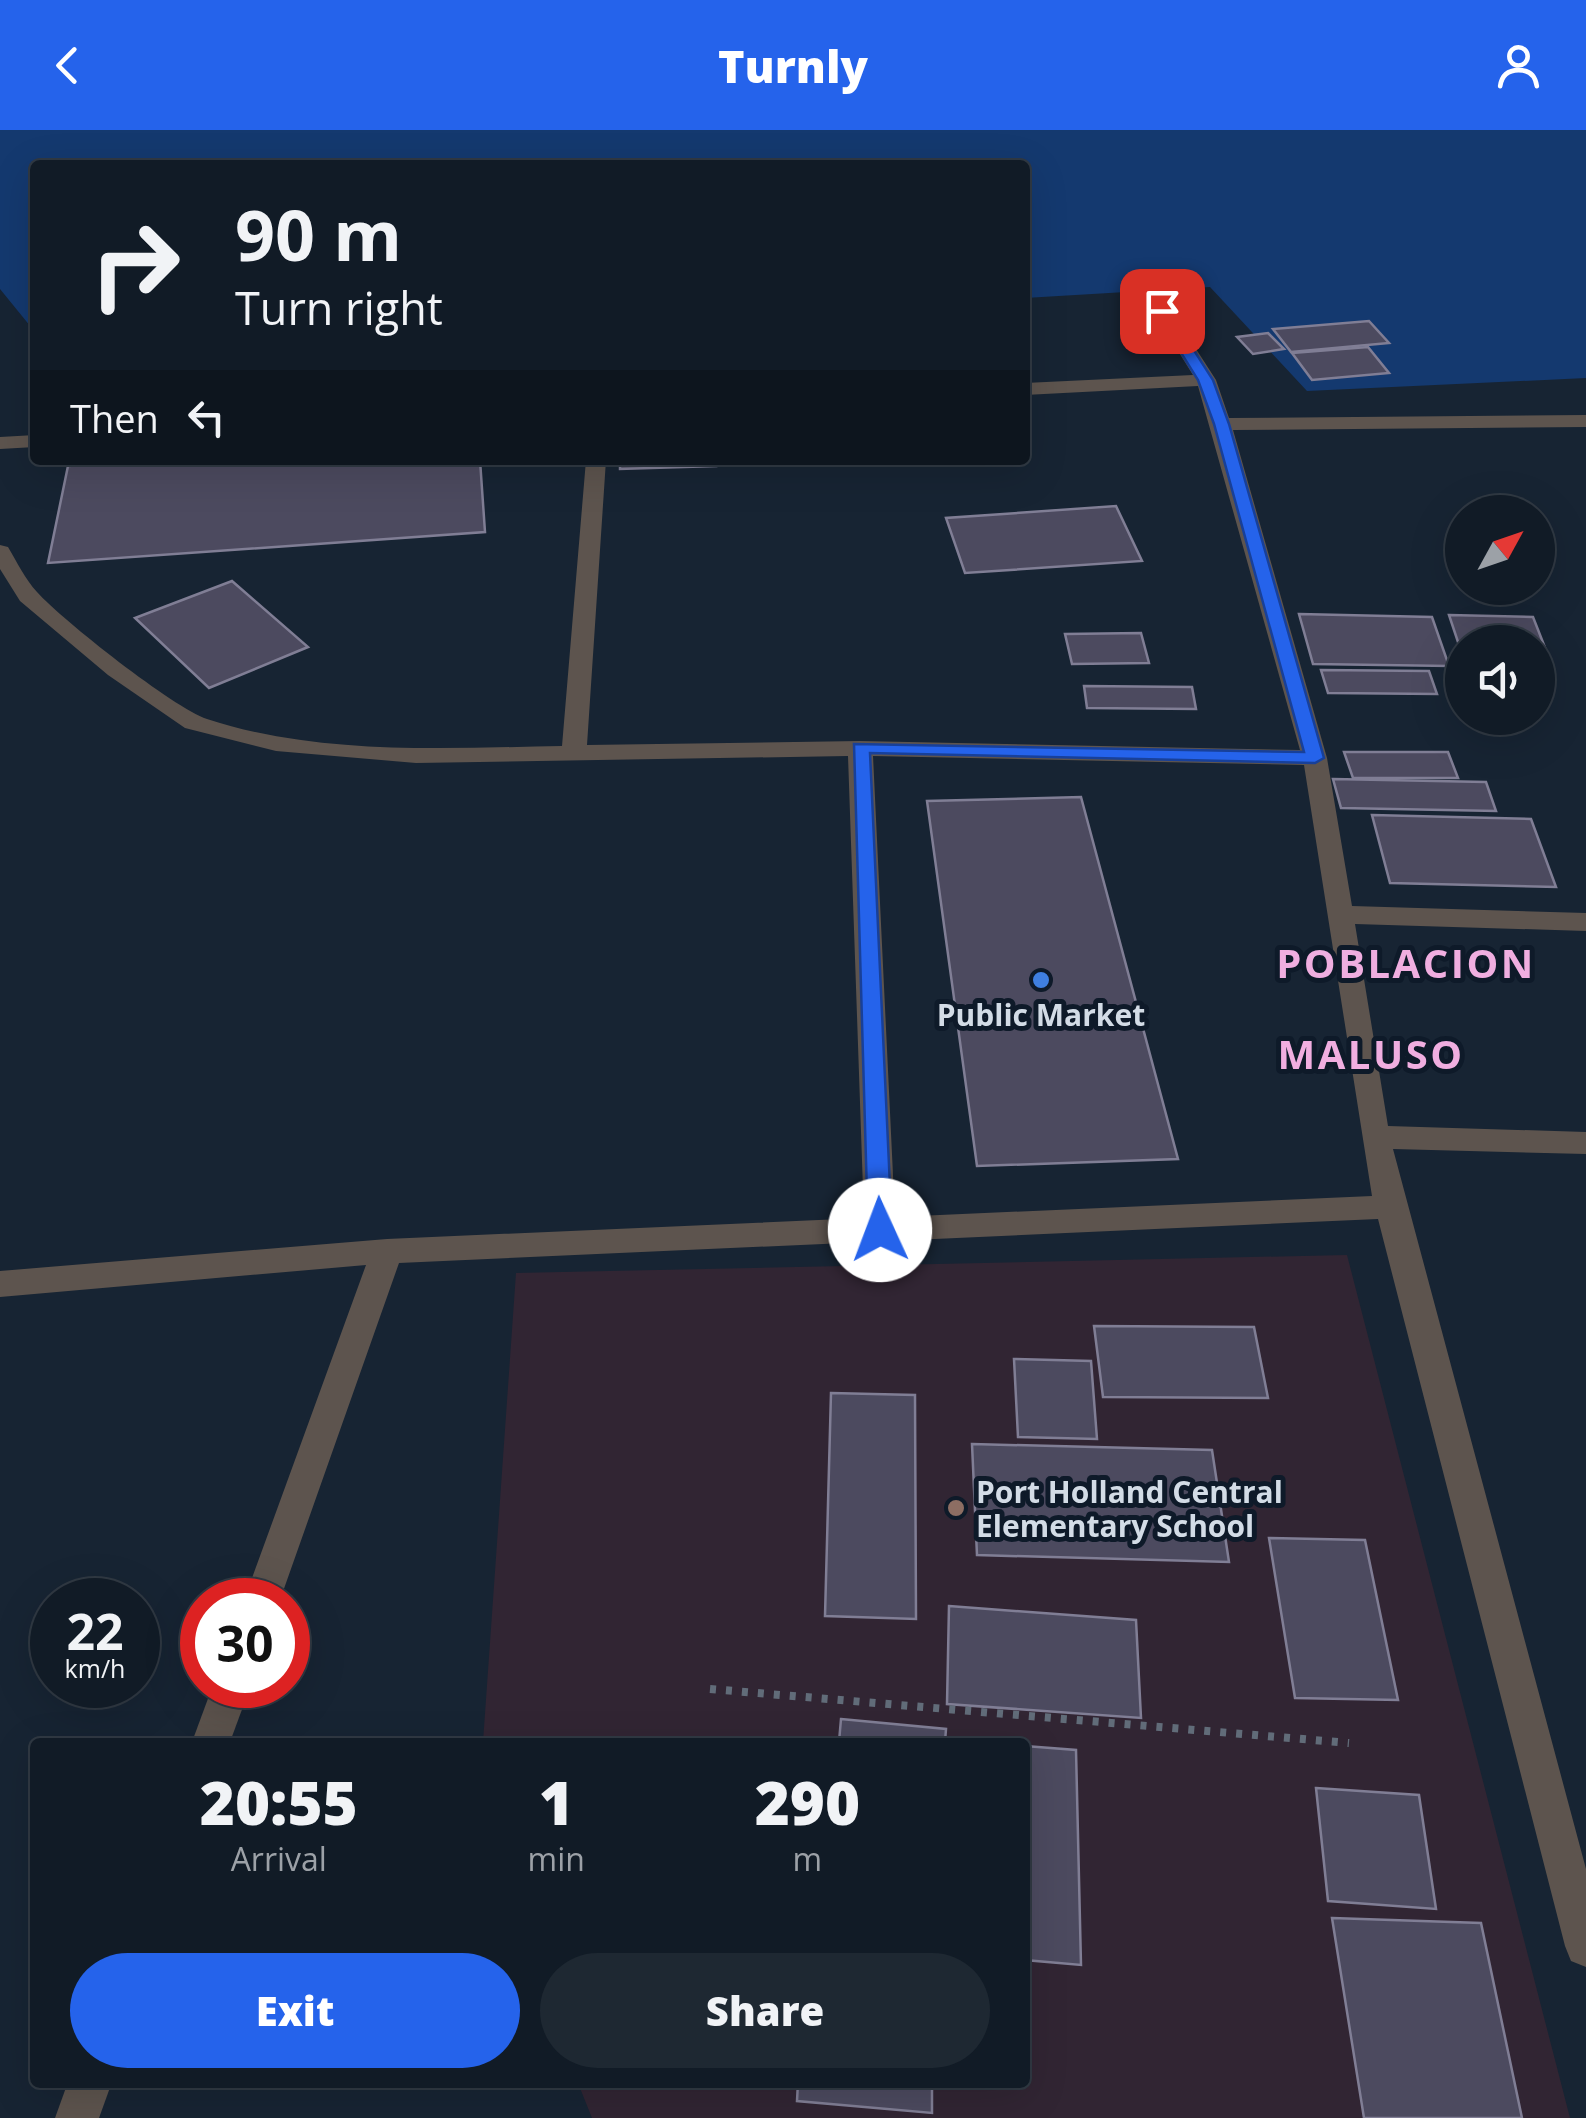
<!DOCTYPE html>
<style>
:root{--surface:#111b26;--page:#1e2832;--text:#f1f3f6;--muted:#9ca1a7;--line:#303943;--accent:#2563eb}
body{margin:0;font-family:"Open Sans",sans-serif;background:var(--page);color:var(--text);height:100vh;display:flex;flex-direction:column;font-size:38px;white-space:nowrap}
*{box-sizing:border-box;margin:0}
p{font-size:32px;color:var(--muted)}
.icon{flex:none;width:55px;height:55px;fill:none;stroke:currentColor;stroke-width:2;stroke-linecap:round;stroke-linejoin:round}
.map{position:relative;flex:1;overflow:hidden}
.details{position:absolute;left:30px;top:1608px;width:1000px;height:350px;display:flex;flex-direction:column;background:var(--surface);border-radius:10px;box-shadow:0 10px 40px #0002,0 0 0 2px var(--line)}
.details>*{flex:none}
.guide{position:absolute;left:30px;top:30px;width:1000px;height:305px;border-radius:10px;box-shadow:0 10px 40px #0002,0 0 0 2px var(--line);background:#111b26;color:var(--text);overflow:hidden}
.needle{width:65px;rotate:50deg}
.buttons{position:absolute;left:1445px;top:365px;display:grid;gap:20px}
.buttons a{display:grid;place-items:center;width:110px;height:110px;border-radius:50%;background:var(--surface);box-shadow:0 10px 40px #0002,0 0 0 2px var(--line);font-size:50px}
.speed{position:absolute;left:30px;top:1448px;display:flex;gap:20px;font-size:50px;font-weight:700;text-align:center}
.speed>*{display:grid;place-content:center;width:130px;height:130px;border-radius:50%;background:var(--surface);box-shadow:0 10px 40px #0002,0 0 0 2px var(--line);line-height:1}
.speed small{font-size:25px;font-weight:400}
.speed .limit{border:15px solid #d22;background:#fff;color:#111}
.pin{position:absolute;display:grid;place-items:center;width:85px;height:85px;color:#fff;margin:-42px;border-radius:20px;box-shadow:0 5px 15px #0006}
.me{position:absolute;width:110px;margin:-55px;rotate:358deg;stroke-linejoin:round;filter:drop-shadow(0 0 8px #0008)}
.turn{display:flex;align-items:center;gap:35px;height:210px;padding:0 40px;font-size:45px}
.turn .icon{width:130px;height:130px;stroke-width:2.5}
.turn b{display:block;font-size:70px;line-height:85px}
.then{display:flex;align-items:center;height:95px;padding:0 40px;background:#0003;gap:20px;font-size:38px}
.eta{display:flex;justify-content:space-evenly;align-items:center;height:170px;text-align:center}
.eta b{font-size:60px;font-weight:800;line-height:70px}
.action{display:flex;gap:20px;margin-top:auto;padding:20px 40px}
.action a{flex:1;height:115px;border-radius:60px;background:var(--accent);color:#fff;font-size:40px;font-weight:800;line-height:115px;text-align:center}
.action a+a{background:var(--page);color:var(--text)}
header{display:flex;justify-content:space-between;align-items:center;height:130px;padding:0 40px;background:var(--accent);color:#fff;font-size:45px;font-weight:800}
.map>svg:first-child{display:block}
.education{fill:#312533}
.water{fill:#14396f}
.building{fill:#4c4a5f;stroke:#807e95;stroke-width:2.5}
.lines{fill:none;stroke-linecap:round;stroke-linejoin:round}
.path{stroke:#616c79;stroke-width:8;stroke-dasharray:6 10;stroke-linecap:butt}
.minor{fill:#5d544e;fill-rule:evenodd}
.route{fill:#2563eb;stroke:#184099;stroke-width:2.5}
.shop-dot{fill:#3f7fe0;stroke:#0e1a29;stroke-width:4}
.education-dot{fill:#8d6e63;stroke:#0e1a29;stroke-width:4}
.labels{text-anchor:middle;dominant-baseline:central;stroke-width:10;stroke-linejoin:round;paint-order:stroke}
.poi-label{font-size:30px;font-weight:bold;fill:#d3dce6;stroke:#0e1a29}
.district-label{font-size:40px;font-weight:bold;letter-spacing:2.5px;fill:#f0aee0;stroke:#0e1a29}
</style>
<header><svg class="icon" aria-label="back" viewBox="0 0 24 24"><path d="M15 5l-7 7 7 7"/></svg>Turnly<svg class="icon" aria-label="person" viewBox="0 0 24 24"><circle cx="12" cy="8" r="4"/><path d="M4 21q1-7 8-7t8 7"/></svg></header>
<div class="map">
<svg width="1586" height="1988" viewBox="0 0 1586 1988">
<rect width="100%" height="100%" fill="#172433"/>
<path class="education" d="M 1347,1125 L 1570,1988 L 592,1988 L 578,1953 L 1025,1952 L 1025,1612 L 483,1612 L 516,1143 Z"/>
<path class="water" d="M 0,0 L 1586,0 L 1586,248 L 1307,261 L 1210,157 L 1025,168 L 1025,35 L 35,35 L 35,202 L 0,159 Z"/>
<g class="building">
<path d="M 1369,191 L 1389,213 L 1291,222 L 1273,199 Z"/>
<path d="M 1268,203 L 1284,219 L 1253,224 L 1237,207 Z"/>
<path d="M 1368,217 L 1389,243 L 1312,250 L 1292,223 Z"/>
<path d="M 160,330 L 480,330 L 485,402 L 48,433 L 68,336 Z"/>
<path d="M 620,330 L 715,330 L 716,336 L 620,339 Z"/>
<path d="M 1116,376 L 1142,431 L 965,443 L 946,388 Z"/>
<path d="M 232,451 L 308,517 L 209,558 L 135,488 Z"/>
<path d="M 1299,484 L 1432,487 L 1449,536 L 1313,534 Z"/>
<path d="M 1449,485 L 1533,487 L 1553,538 L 1538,538 L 1538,512 L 1462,512 L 1462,524 Z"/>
<path d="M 1141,503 L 1149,533 L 1072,534 L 1065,504 Z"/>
<path d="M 1321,540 L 1429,541 L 1437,564 L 1328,563 Z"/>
<path d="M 1084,556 L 1192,557 L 1196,579 L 1087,578 Z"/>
<path d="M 1344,622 L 1448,622 L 1458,648 L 1353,648 Z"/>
<path d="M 1333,649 L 1486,652 L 1496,681 L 1341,678 Z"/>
<path d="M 1081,667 L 1178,1029 L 977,1036 L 927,671 Z"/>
<path d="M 1372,685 L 1531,689 L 1556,757 L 1390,753 Z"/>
<path d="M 1094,1196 L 1254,1197 L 1268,1268 L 1103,1267 Z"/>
<path d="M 1014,1229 L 1091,1231 L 1097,1309 L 1018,1307 Z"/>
<path d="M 831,1263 L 915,1265 L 916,1489 L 825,1486 Z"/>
<path d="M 972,1314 L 1212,1320 L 1229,1432 L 977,1425 Z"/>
<path d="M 1269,1408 L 1365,1410 L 1398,1570 L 1295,1568 Z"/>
<path d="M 949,1476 L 1136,1490 L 1141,1588 L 947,1574 Z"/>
<path d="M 841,1589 L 946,1599 L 945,1612 L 839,1612 Z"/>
<path d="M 1025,1616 L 1076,1620 L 1081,1835 L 1025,1830 Z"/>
<path d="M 1316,1658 L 1419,1665 L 1436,1779 L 1328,1771 Z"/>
<path d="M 1332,1788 L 1481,1793 L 1522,1988 L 1364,1988 Z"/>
<path d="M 798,1952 L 932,1952 L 932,1983 L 797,1971 Z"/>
</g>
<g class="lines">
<path class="path" d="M 710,1559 L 1349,1613"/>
<g class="minor">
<path d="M 1162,175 L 1169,177 L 1216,250 L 1229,288 L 1586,285 L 1586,297 L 1233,300 L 1327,628 L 1352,776 L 1586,783 L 1586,801 L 1355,794 L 1388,996 L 1586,1002 L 1586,1024 L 1393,1019 L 1586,1739 L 1586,1837 L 1571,1831 L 1565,1816 L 1378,1089 L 399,1133 L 280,1470 L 244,1470 L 366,1135 L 0,1167 L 0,1141 L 387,1109 L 864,1088 L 848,626 L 416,633 L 276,621 L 185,598 L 108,545 L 20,471 L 0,439 L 0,415 L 8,417 C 17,432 25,449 37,462 C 62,490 174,578 207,589 C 320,626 445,618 562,616 L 586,330 L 606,330 L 587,615 L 860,611 L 1300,620 L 1198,256 L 1025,265 L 1025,253 L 1193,245 L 1153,181 ZM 873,626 L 1304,635 L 1372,1066 L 895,1087 Z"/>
<path d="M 35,305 L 35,317 L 0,319 L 0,307 Z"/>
<path d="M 213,1555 L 251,1555 L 230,1612 L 192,1612 Z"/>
<path d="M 68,1952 L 112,1952 L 99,1988 L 55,1988 Z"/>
</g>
</g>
<path class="route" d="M 1162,177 L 1167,178 L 1213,250 L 1229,294 L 1324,628 L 1315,633 L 870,623 L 892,1100 L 888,1106 L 872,1106 L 868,1100 L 854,614 L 1304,622 L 1214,294 L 1198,250 L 1155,181 Z"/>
<circle class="shop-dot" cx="1041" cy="850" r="10"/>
<circle class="education-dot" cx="956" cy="1378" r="10"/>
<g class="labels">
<g class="poi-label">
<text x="1041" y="884">Public Market</text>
<text x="976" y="1361" text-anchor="start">Port Holland Central<tspan x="976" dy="34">Elementary School</tspan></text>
</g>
<g class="district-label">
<text x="1406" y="832">POBLACION</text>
<text x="1371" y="923">MALUSO</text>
</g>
</g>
</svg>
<div class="buttons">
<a><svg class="needle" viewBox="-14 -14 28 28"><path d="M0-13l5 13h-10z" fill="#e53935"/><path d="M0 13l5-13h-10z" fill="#9ca1a7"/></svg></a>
<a><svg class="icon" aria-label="sound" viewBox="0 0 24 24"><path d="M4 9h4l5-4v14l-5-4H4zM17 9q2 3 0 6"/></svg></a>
</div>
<div class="speed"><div>22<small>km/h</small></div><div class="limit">30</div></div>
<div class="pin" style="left:1162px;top:181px;background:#d93025"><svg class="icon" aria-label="arrive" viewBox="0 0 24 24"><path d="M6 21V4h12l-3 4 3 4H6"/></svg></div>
<svg class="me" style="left:880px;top:1100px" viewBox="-20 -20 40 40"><circle r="19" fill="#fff"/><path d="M0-13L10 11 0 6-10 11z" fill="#2563eb"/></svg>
<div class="guide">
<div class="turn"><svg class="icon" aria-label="right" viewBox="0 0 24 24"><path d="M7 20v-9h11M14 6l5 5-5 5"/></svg><div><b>90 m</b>Turn right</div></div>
<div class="then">Then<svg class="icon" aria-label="left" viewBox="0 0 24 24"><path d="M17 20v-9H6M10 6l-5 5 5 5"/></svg></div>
</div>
<section class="details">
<div class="eta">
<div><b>20:55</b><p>Arrival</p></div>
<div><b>1</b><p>min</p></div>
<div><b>290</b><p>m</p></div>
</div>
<div class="action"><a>Exit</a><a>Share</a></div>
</section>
</div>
